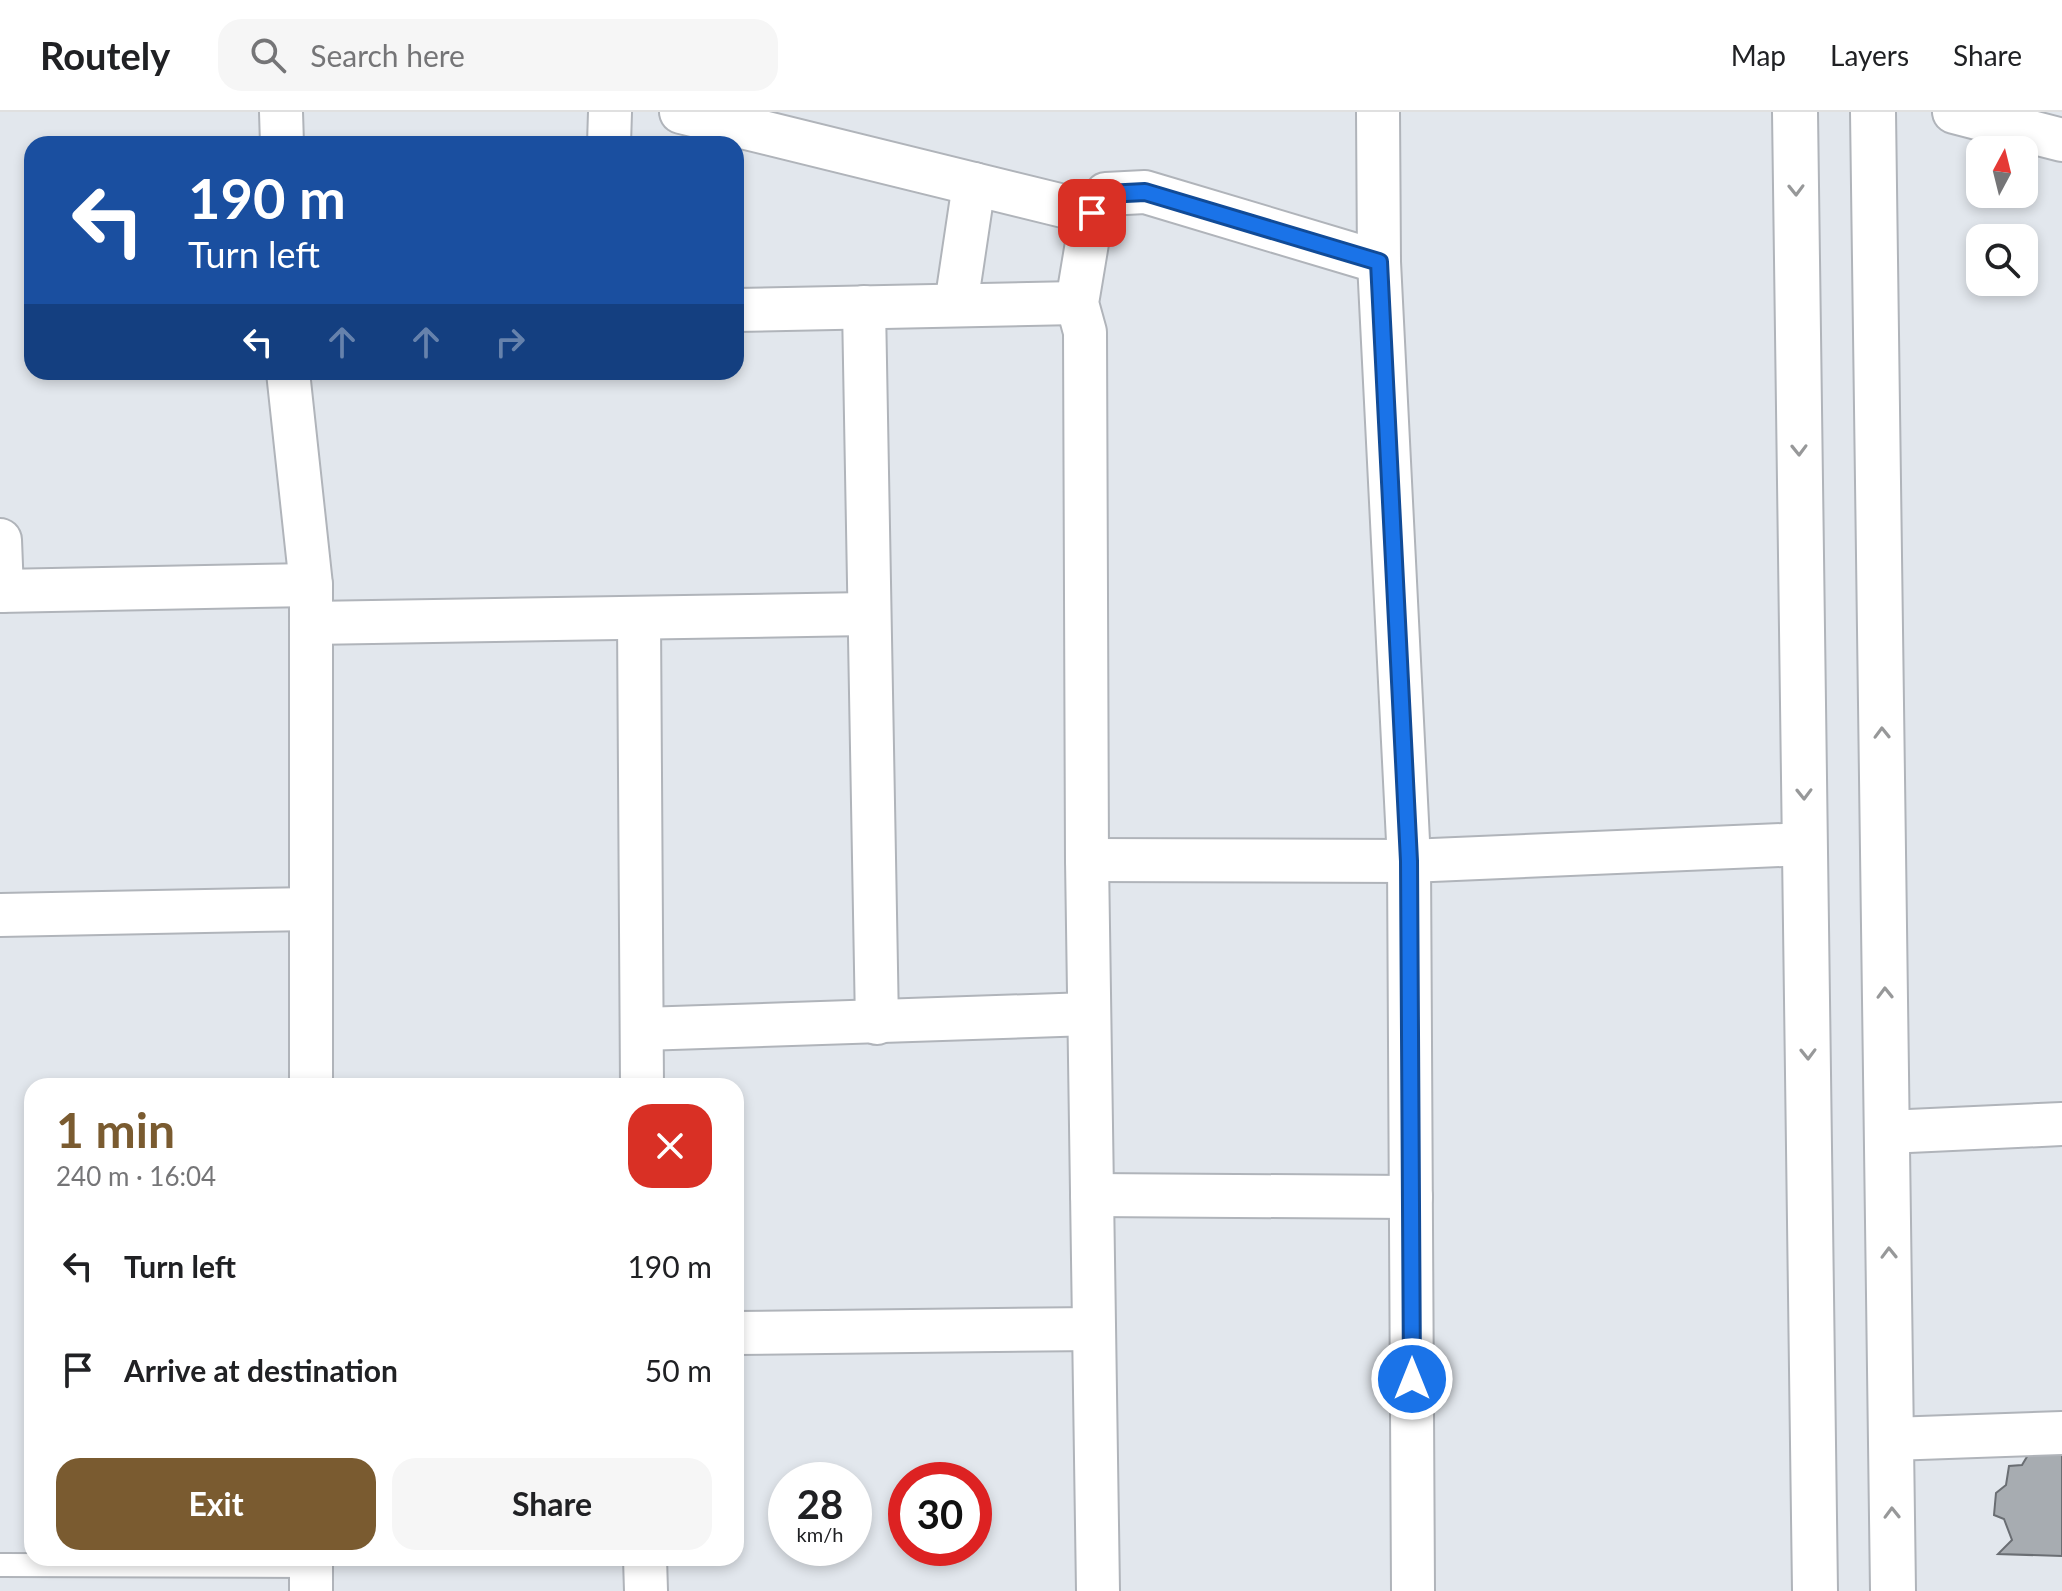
<!DOCTYPE html>
<meta charset="utf-8">
<style>
:root{--surface:#fff;--page:#f6f6f6;--text:#202124;--muted:#757577;--line:#e0e0e0;--accent:#7a5b30}
body{margin:0;font-family:Lato,sans-serif;background:var(--page);color:var(--text);height:100vh;display:flex;flex-direction:column;font-size:30px;white-space:nowrap}
*{box-sizing:border-box;margin:0}
p{font-size:26px;color:var(--muted)}
.icon{flex:none;width:44px;height:44px;fill:none;stroke:currentColor;stroke-width:2;stroke-linecap:round;stroke-linejoin:round}
.map{position:relative;flex:1;overflow:hidden}
.sheet{position:absolute;left:24px;top:966px;width:720px;height:488px;display:flex;flex-direction:column;background:var(--surface);border-radius:24px;box-shadow:0 4px 12px #0003}
.sheet>*{flex:none}
.banner{position:absolute;left:24px;top:24px;width:720px;height:244px;border-radius:24px;box-shadow:0 4px 12px #0003;background:#1a4fa0;color:#fff;overflow:hidden}
.needle{width:52px;rotate:7deg}
.fabs{position:absolute;left:1966px;top:24px;display:grid;gap:16px}
.fabs a{display:grid;place-items:center;width:72px;height:72px;border-radius:16px;background:var(--surface);box-shadow:0 4px 12px #0003;font-size:40px}
.speed{position:absolute;left:768px;top:1350px;display:flex;gap:16px;font-size:40px;font-weight:700;text-align:center}
.speed>*{display:grid;place-content:center;width:104px;height:104px;border-radius:50%;background:var(--surface);box-shadow:0 4px 12px #0003;line-height:1}
.speed small{font-size:20px;font-weight:400}
.speed .limit{border:12px solid #d22;background:#fff;color:#111}
.pin{position:absolute;display:grid;place-items:center;width:68px;height:68px;color:#fff;margin:-34px;border-radius:16px;box-shadow:0 4px 12px #0006}
.me{position:absolute;width:88px;margin:-44px;rotate:0deg;stroke-linejoin:round;filter:drop-shadow(0 0 6px #0008)}
.turn{display:flex;align-items:center;gap:28px;height:168px;padding:0 32px;font-size:36px}
.turn .icon{width:104px;height:104px;stroke-width:2.5}
.turn b{display:block;font-size:56px;line-height:68px}
.lanes{display:flex;align-items:center;height:76px;padding:0 32px;background:#0003;justify-content:center;gap:40px;direction:ltr}
.lanes .off{opacity:.35}
.round{display:grid;place-items:center;flex:none;width:84px;height:84px;border-radius:24px;background:var(--page)}
.head{display:flex;align-items:center;justify-content:space-between;height:136px;padding:0 32px}
h1{font-size:48px;font-weight:700;line-height:60px;color:var(--accent)}
.primary-button{display:flex;gap:16px;margin-top:auto;padding:16px 32px}
.primary-button a{flex:1;height:92px;border-radius:24px;background:var(--accent);color:#fff;font-size:32px;font-weight:700;line-height:92px;text-align:center}
.primary-button a+a{background:var(--page);color:var(--text)}
ul{padding:0;list-style:none}
li{display:flex;align-items:center;gap:24px;height:104px;padding:0 32px}
li div{flex:1}
li b{display:block;font-size:30px}
li em{font-style:normal}
header{display:flex;align-items:center;gap:48px;box-sizing:border-box;height:112px;padding:0 40px;background:var(--surface);border-bottom:2px solid var(--line)}
header strong{font-size:38px}
nav{display:flex;gap:44px;margin-inline-start:auto;font-size:28px}
.search{width:560px;height:72px;background:var(--page);display:flex;align-items:center;gap:20px;box-sizing:border-box;padding:0 28px;border-radius:24px;color:var(--muted);font-size:30px}
.map>svg:first-child{display:block}
.building{fill:#a7acb1;stroke:#6a6e73;stroke-width:2}
.lines{fill:none;stroke-linecap:round;stroke-linejoin:round}
.lane-casing{stroke:#b0b4ba;stroke-width:26}
.street-casing{stroke:#b0b4ba;stroke-width:46}
.secondary-casing{stroke:#b0b4ba;stroke-width:48}
.lane{stroke:#fff;stroke-width:22}
.street{stroke:#fff;stroke-width:42}
.secondary{stroke:#fff;stroke-width:44}
.oneway{stroke:#979899}
.route-casing{stroke:#114b97;stroke-width:20}
.route{stroke:#1a73e8;stroke-width:14}
</style>
<header>
<strong>Routely</strong>
<div class="search"><svg class="icon" aria-label="search" viewBox="0 0 24 24"><circle cx="10" cy="10" r="6"/><path d="M15 15l6 6"/></svg>Search here</div>
<nav><a>Map</a><a>Layers</a><a>Share</a></nav>
</header>
<div class="map">
<svg width="2062" height="1479" viewBox="0 0 2062 1479">
<rect width="100%" height="100%" fill="#e2e7ed"/>
<path class="building" d="M 2028,1343 L 2062,1343 L 2062,1444 L 1998,1442 L 2012,1428 L 2004,1407 L 1994,1403 L 1996,1381 L 2006,1373 L 2009,1354 L 2022,1353 Z"/>
<g class="lines">
<defs>
<path id="lane" d="M 0,1453 L 311,1454"/>
<g id="street">
<path d="M 281,0 L 282,32"/>
<path d="M 681,0 L 1092,101"/>
<path d="M 1378,0 L 1379,150 L 1409,749 L 1413,1479"/>
<path d="M 1954,0 L 2062,28"/>
<path d="M 609,32 L 610,0"/>
<path d="M 956,193 L 974,72"/>
<path d="M 864,195 L 877,911"/>
<path d="M 736,198 L 1077,191"/>
<path d="M 288,260 L 311,473 L 311,974"/>
<path d="M 0,428 L 2,479"/>
<path d="M 0,479 L 311,473"/>
<path d="M 639,507 L 642,974"/>
<path d="M 311,511 L 867,502"/>
<path d="M 1087,748 L 1409,749 L 1805,732"/>
<path d="M 0,803 L 311,797"/>
<path d="M 642,917 L 1089,902"/>
<path d="M 1887,1020 L 2062,1012"/>
<path d="M 1092,1083 L 1411,1085"/>
<path d="M 736,1221 L 1094,1217"/>
<path d="M 1891,1327 L 2062,1321"/>
<path d="M 645,1446 L 646,1479"/>
<path d="M 311,1479 L 311,1446"/>
<path d="M 1098,1479 L 1087,748 L 1085,220 L 1077,191 L 1092,101 L 1106,82 L 1145,80 L 1379,150"/>
</g>
<g id="secondary">
<path d="M 1795,0 L 1815,1479"/>
<path d="M 1873,0 L 1893,1479"/>
</g>
</defs>
<use href="#lane" class="lane-casing"/>
<use href="#street" class="street-casing"/>
<use href="#secondary" class="secondary-casing"/>
<use href="#lane" class="lane"/>
<use href="#street" class="street"/>
<use href="#secondary" class="secondary"/>
</g>
<defs><path id="oneway-chevron" d="M-2-3.5L2.5 0L-2 3.5" fill="none" stroke-width="1.6" stroke-linecap="round" stroke-linejoin="round" transform="scale(2)"/></defs>
<g class="oneway">
<use href="#oneway-chevron" transform="translate(1796 78) rotate(89)"/>
<use href="#oneway-chevron" transform="translate(1799 338) rotate(89)"/>
<use href="#oneway-chevron" transform="translate(1882 621) rotate(-91)"/>
<use href="#oneway-chevron" transform="translate(1804 682) rotate(89)"/>
<use href="#oneway-chevron" transform="translate(1885 881) rotate(-91)"/>
<use href="#oneway-chevron" transform="translate(1808 942) rotate(89)"/>
<use href="#oneway-chevron" transform="translate(1889 1141) rotate(-91)"/>
<use href="#oneway-chevron" transform="translate(1892 1401) rotate(-91)"/>
</g>
<g class="lines">
<defs>
<path id="route" d="M 1092,101 L 1106,82 L 1145,80 L 1379,150 L 1409,749 L 1412,1267"/>
</defs>
<use href="#route" class="route-casing"/>
<use href="#route" class="route"/>
</g>
</svg>
<div class="fabs">
<a><svg class="needle" viewBox="-14 -14 28 28"><path d="M0-13l5 13h-10z" fill="#e53935"/><path d="M0 13l5-13h-10z" fill="#757577"/></svg></a>
<a><svg class="icon" aria-label="search" viewBox="0 0 24 24"><circle cx="10" cy="10" r="6"/><path d="M15 15l6 6"/></svg></a>
</div>
<div class="speed"><div>28<small>km/h</small></div><div class="limit">30</div></div>
<div class="pin" style="left:1092px;top:101px;background:#d93025"><svg class="icon" aria-label="arrive" viewBox="0 0 24 24"><path d="M6 21V4h12l-3 4 3 4H6"/></svg></div>
<svg class="me" style="left:1412px;top:1267px" viewBox="-20 -20 40 40"><circle r="17" fill="#1a73e8" stroke="#fff" stroke-width="3"/><path d="M0-11L8 9 0 5-8 9z" fill="#fff"/></svg>
<div class="banner">
<div class="turn"><svg class="icon" aria-label="left" viewBox="0 0 24 24"><path d="M17 20v-9H6M10 6l-5 5 5 5"/></svg><div><b>190 m</b>Turn left</div></div>
<div class="lanes"><svg class="icon" aria-label="left" viewBox="0 0 24 24"><path d="M17 20v-9H6M10 6l-5 5 5 5"/></svg><svg class="icon off" aria-label="ahead" viewBox="0 0 24 24"><path d="M12 20V5M6 11l6-6 6 6"/></svg><svg class="icon off" aria-label="ahead" viewBox="0 0 24 24"><path d="M12 20V5M6 11l6-6 6 6"/></svg><svg class="icon off" aria-label="right" viewBox="0 0 24 24"><path d="M7 20v-9h11M14 6l5 5-5 5"/></svg></div>
</div>
<section class="sheet">
<div class="head"><div><h1>1 min</h1><p>240 m · 16:04</p></div><a class="round" style="background:#d93025;color:#fff"><svg class="icon" aria-label="close" viewBox="0 0 24 24"><path d="M6 6l12 12M18 6L6 18"/></svg></a></div>
<ul>
<li><svg class="icon" aria-label="left" viewBox="0 0 24 24"><path d="M17 20v-9H6M10 6l-5 5 5 5"/></svg><div><b>Turn left</b></div><em>190 m</em></li>
<li><svg class="icon" aria-label="arrive" viewBox="0 0 24 24"><path d="M6 21V4h12l-3 4 3 4H6"/></svg><div><b>Arrive at destination</b></div><em>50 m</em></li>
</ul>
<div class="primary-button"><a>Exit</a><a>Share</a></div>
</section>
</div>
